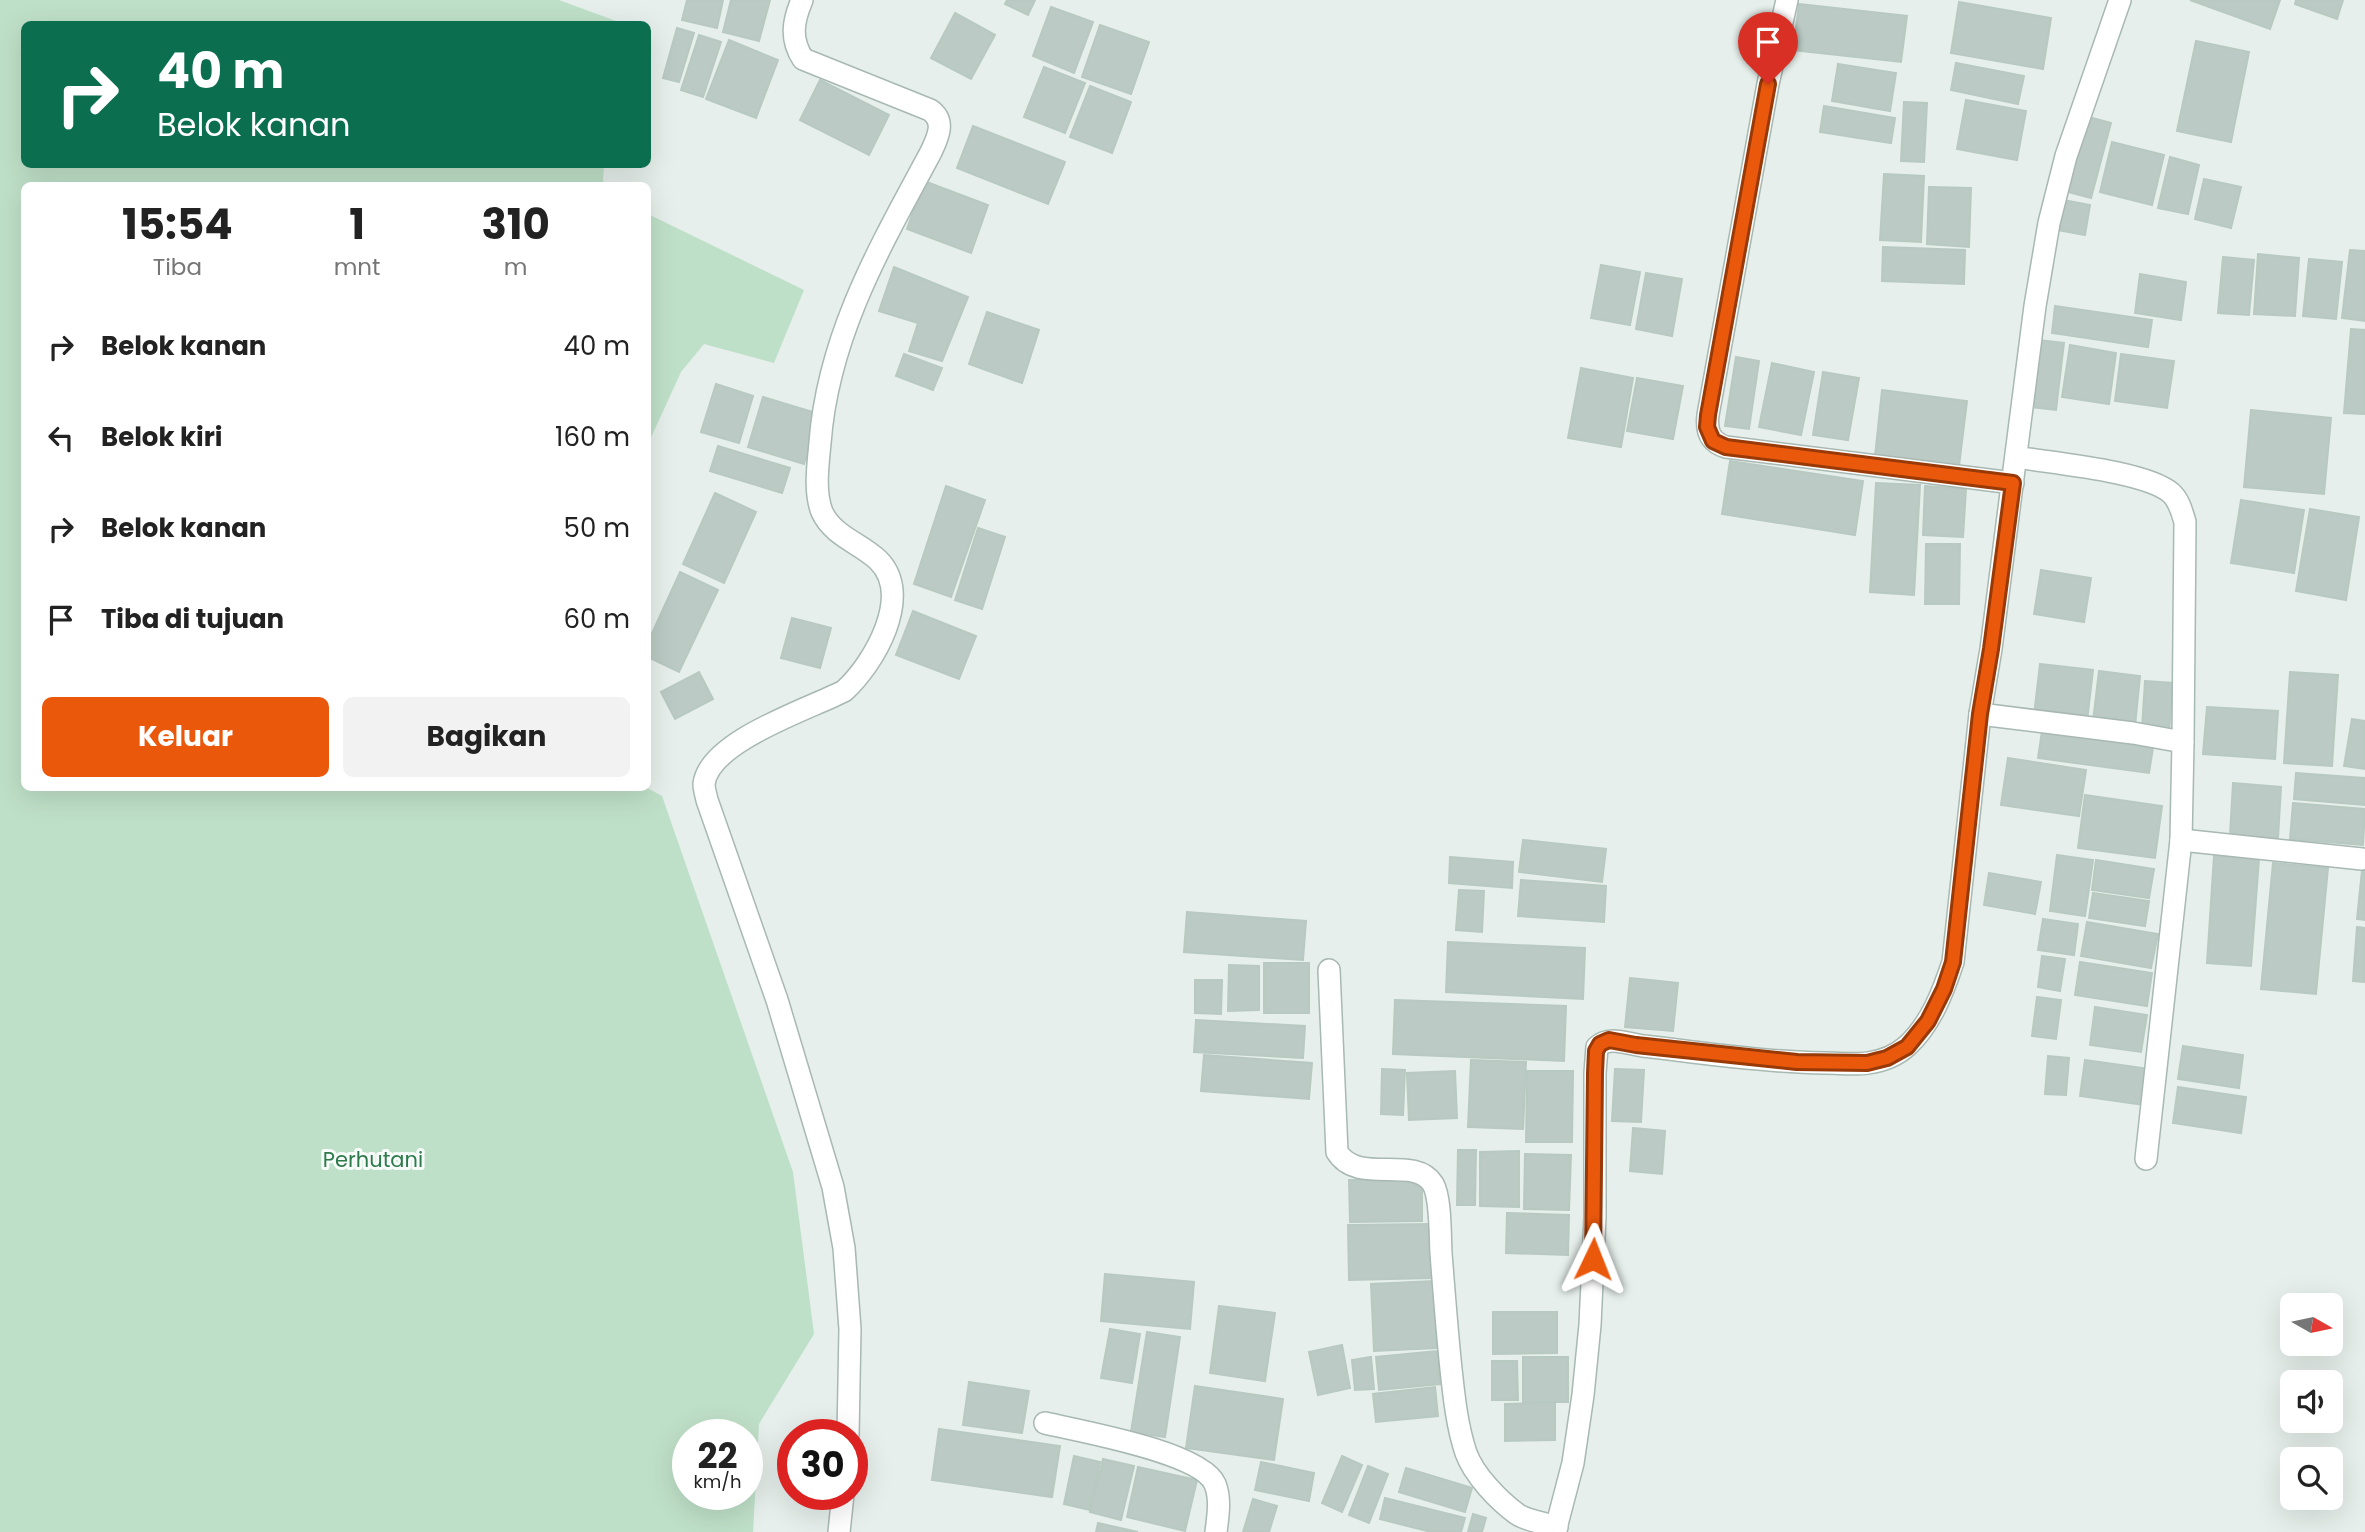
<!DOCTYPE html>
<html lang="id">
<style>
:root{--surface:#fff;--page:#f2f2f2;--text:#222;--muted:#767676;--accent:#ea580c}
body{margin:0;font-family:Poppins,sans-serif;background:var(--page);color:var(--text);height:100vh;display:flex;flex-direction:column;font-size:26px;white-space:nowrap}
*{box-sizing:border-box;margin:0}
p{font-size:23px;color:var(--muted)}
.icon{flex:none;width:38px;height:38px;fill:none;stroke:currentColor;stroke-width:2;stroke-linecap:round;stroke-linejoin:round}
.map{position:relative;flex:1;overflow:hidden}
.panel{position:absolute;left:21px;top:182px;width:630px;height:609px;display:flex;flex-direction:column;background:var(--surface);border-radius:10px;box-shadow:0 7px 28px #0002}
.panel>*{flex:none}
.guide{position:absolute;left:21px;top:21px;width:630px;height:147px;border-radius:10px;box-shadow:0 7px 28px #0002;background:#0b6e4f;color:#fff;overflow:hidden}
.needle{width:46px;rotate:99deg}
.fabs{position:absolute;left:2280px;top:1293px;display:grid;gap:14px}
.fabs a{display:grid;place-items:center;width:63px;height:63px;border-radius:10px;background:var(--surface);box-shadow:0 7px 28px #0002;font-size:35px}
.speed{position:absolute;left:672px;top:1419px;display:flex;gap:14px;font-size:35px;font-weight:700;text-align:center}
.speed>*{display:grid;place-content:center;width:91px;height:91px;border-radius:50%;background:var(--surface);box-shadow:0 7px 28px #0002;line-height:1}
.speed small{font-size:18px;font-weight:400}
.speed .limit{border:10px solid #d22;background:#fff;color:#111}
.pin{position:absolute;display:grid;place-items:center;width:60px;height:60px;color:#fff;margin:-72px -30px;border-radius:50% 50% 50% 0;rotate:-45deg;box-shadow:0 0 7px #0007}
.pin .icon{rotate:45deg}
.me{position:absolute;width:77px;margin:-38px;rotate:2deg;stroke-linejoin:round;filter:drop-shadow(0 0 5px #0008)}
.turn{display:flex;align-items:center;gap:24px;height:147px;padding:0 21px;font-size:32px}
.turn .icon{width:91px;height:91px;stroke-width:2.5}
.turn b{display:block;font-size:49px;line-height:60px}
.eta{display:flex;justify-content:space-evenly;align-items:center;height:119px;text-align:center}
.eta b{font-size:42px;font-weight:700;line-height:49px}
.primary-button{display:flex;gap:14px;margin-top:auto;padding:14px 21px}
.primary-button a{flex:1;height:80px;border-radius:10px;background:var(--accent);color:#fff;font-size:28px;font-weight:700;line-height:80px;text-align:center}
.primary-button a+a{background:var(--page);color:var(--text)}
ul{padding:0;list-style:none}
li{display:flex;align-items:center;gap:21px;height:91px;padding:0 21px}
li div{flex:1}
li b{display:block;font-size:26px}
li em{font-style:normal}
.map>svg:first-child{display:block}
.green{fill:#bfe0c8;fill-rule:evenodd}
.building{fill:#bbcac4;stroke:#b8c9c2;stroke-width:2}
.lines{fill:none;stroke-linecap:round;stroke-linejoin:round}
.minor-casing{stroke:#a8b8b2;stroke-width:24}
.minor{stroke:#fff;stroke-width:21}
.route-casing{stroke:#983908;stroke-width:18}
.route{stroke:#ea580c;stroke-width:12}
.labels{text-anchor:middle;dominant-baseline:central;stroke-width:6;stroke-linejoin:round;paint-order:stroke}
.park-label{font-size:21px;fill:#2d7a4b;stroke:#f7fbf9}
</style>
<div class="map">
<svg width="2365" height="1532" viewBox="0 0 2365 1532">
<rect width="100%" height="100%" fill="#e6efeb"/>
<g class="green">
<path d="M 0,0 L 559,0 L 624,24 L 24,24 L 24,164 L 604,164 L 603,181 L 606,185 L 24,186 L 24,788 L 647,788 L 662,796 L 793,1172 L 814,1334 L 759,1424 L 753,1532 L 0,1532 ZM 688,1435 L 747,1435 L 747,1494 L 688,1494 Z"/>
<path d="M 648,214 L 804,290 L 774,363 L 704,344 L 681,372 L 648,444 Z"/>
</g>
<g class="building">
<path d="M 687,0 L 723,0 L 717,28 L 682,20 Z"/>
<path d="M 731,0 L 770,0 L 759,41 L 723,32 Z"/>
<path d="M 1007,0 L 1035,0 L 1028,15 L 1005,4 Z"/>
<path d="M 2190,0 L 2280,0 L 2270,29 Z"/>
<path d="M 2296,0 L 2343,0 L 2337,19 L 2295,4 Z"/>
<path d="M 1959,2 L 2051,18 L 2043,69 L 1951,53 Z"/>
<path d="M 1799,4 L 1907,16 L 1901,62 L 1793,50 Z"/>
<path d="M 1051,7 L 1093,22 L 1074,73 L 1033,56 Z"/>
<path d="M 955,13 L 995,35 L 971,79 L 931,58 Z"/>
<path d="M 1100,25 L 1149,42 L 1131,94 L 1082,77 Z"/>
<path d="M 677,28 L 694,33 L 679,82 L 663,78 Z"/>
<path d="M 699,35 L 721,42 L 703,97 L 681,90 Z"/>
<path d="M 729,40 L 778,60 L 756,118 L 706,99 Z"/>
<path d="M 2196,41 L 2249,52 L 2231,142 L 2177,131 Z"/>
<path d="M 1956,63 L 2024,76 L 2018,104 L 1951,90 Z"/>
<path d="M 1838,64 L 1896,73 L 1890,111 L 1832,101 Z"/>
<path d="M 1044,67 L 1085,83 L 1065,133 L 1024,117 Z"/>
<path d="M 820,80 L 889,115 L 869,155 L 800,120 Z"/>
<path d="M 1090,86 L 1131,102 L 1112,153 L 1070,137 Z"/>
<path d="M 1966,100 L 2026,111 L 2017,160 L 1957,149 Z"/>
<path d="M 1904,102 L 1927,103 L 1924,162 L 1901,161 Z"/>
<path d="M 1824,106 L 1895,118 L 1891,143 L 1820,132 Z"/>
<path d="M 2081,115 L 2111,123 L 2091,198 L 2061,190 Z"/>
<path d="M 973,126 L 1065,162 L 1048,204 L 957,168 Z"/>
<path d="M 2112,142 L 2164,155 L 2152,205 L 2100,192 Z"/>
<path d="M 2170,157 L 2199,165 L 2188,214 L 2158,208 Z"/>
<path d="M 1884,174 L 1924,176 L 1921,242 L 1880,240 Z"/>
<path d="M 2204,179 L 2241,187 L 2231,228 L 2195,219 Z"/>
<path d="M 924,181 L 988,205 L 971,253 L 907,229 Z"/>
<path d="M 1929,187 L 1971,188 L 1969,247 L 1927,244 Z"/>
<path d="M 2058,199 L 2090,205 L 2085,235 L 2052,229 Z"/>
<path d="M 1883,247 L 1965,250 L 1964,284 L 1882,281 Z"/>
<path d="M 2350,250 L 2365,251 L 2365,321 L 2342,318 Z"/>
<path d="M 2258,254 L 2299,258 L 2295,316 L 2254,314 Z"/>
<path d="M 2223,257 L 2254,260 L 2249,315 L 2218,313 Z"/>
<path d="M 2309,259 L 2342,262 L 2336,319 L 2303,316 Z"/>
<path d="M 1601,265 L 1640,272 L 1630,325 L 1591,318 Z"/>
<path d="M 894,267 L 968,297 L 942,361 L 909,351 L 918,323 L 879,311 Z"/>
<path d="M 1646,273 L 1682,279 L 1672,336 L 1636,329 Z"/>
<path d="M 2140,274 L 2186,282 L 2181,320 L 2135,313 Z"/>
<path d="M 2055,306 L 2152,320 L 2148,347 L 2052,333 Z"/>
<path d="M 987,312 L 1039,330 L 1022,383 L 969,364 Z"/>
<path d="M 2351,329 L 2365,330 L 2365,414 L 2344,413 Z"/>
<path d="M 2038,340 L 2064,343 L 2056,410 L 2030,407 Z"/>
<path d="M 2070,345 L 2116,353 L 2109,404 L 2062,397 Z"/>
<path d="M 904,354 L 942,368 L 933,390 L 896,376 Z"/>
<path d="M 2121,354 L 2174,361 L 2167,408 L 2115,401 Z"/>
<path d="M 1736,357 L 1759,361 L 1749,429 L 1725,426 Z"/>
<path d="M 1772,363 L 1814,372 L 1801,435 L 1759,427 Z"/>
<path d="M 1581,368 L 1633,378 L 1621,447 L 1568,438 Z"/>
<path d="M 1823,372 L 1859,378 L 1848,440 L 1813,435 Z"/>
<path d="M 1637,378 L 1683,386 L 1673,439 L 1627,431 Z"/>
<path d="M 716,384 L 753,396 L 739,443 L 701,432 Z"/>
<path d="M 1882,390 L 1967,401 L 1959,466 L 1875,456 Z"/>
<path d="M 763,397 L 819,414 L 804,464 L 748,447 Z"/>
<path d="M 2251,410 L 2331,418 L 2324,494 L 2244,487 Z"/>
<path d="M 718,446 L 790,468 L 782,493 L 710,471 Z"/>
<path d="M 1730,461 L 1863,481 L 1855,535 L 1722,514 Z"/>
<path d="M 1876,483 L 1920,485 L 1914,595 L 1870,592 Z"/>
<path d="M 946,486 L 985,500 L 951,597 L 914,584 Z"/>
<path d="M 1925,486 L 1966,489 L 1963,537 L 1923,535 Z"/>
<path d="M 715,493 L 756,512 L 724,583 L 683,564 Z"/>
<path d="M 2241,500 L 2304,510 L 2294,573 L 2231,563 Z"/>
<path d="M 2310,509 L 2359,517 L 2346,600 L 2296,591 Z"/>
<path d="M 978,528 L 1005,537 L 982,609 L 955,600 Z"/>
<path d="M 1926,544 L 1960,544 L 1959,604 L 1925,604 Z"/>
<path d="M 2041,570 L 2091,578 L 2084,622 L 2034,614 Z"/>
<path d="M 680,572 L 718,590 L 679,672 L 648,657 L 648,642 Z"/>
<path d="M 913,611 L 976,636 L 959,679 L 896,655 Z"/>
<path d="M 792,618 L 831,628 L 820,668 L 781,658 Z"/>
<path d="M 2040,664 L 2093,670 L 2087,721 L 2034,715 Z"/>
<path d="M 2099,671 L 2140,676 L 2135,726 L 2093,721 Z"/>
<path d="M 699,672 L 713,699 L 675,719 L 661,692 Z"/>
<path d="M 2290,672 L 2338,675 L 2332,766 L 2284,763 Z"/>
<path d="M 2145,681 L 2173,683 L 2169,732 L 2142,729 Z"/>
<path d="M 2207,707 L 2278,711 L 2275,759 L 2203,754 Z"/>
<path d="M 2352,719 L 2365,721 L 2365,769 L 2344,766 Z"/>
<path d="M 2043,725 L 2154,741 L 2149,773 L 2038,758 Z"/>
<path d="M 2008,758 L 2086,770 L 2079,816 L 2001,805 Z"/>
<path d="M 2296,773 L 2365,778 L 2365,805 L 2294,799 Z"/>
<path d="M 2233,783 L 2281,787 L 2278,838 L 2230,835 Z"/>
<path d="M 2085,795 L 2162,806 L 2155,858 L 2078,848 Z"/>
<path d="M 2293,803 L 2365,809 L 2363,845 L 2290,839 Z"/>
<path d="M 1523,840 L 1606,849 L 1602,882 L 1519,872 Z"/>
<path d="M 2057,855 L 2093,860 L 2085,916 L 2050,911 Z"/>
<path d="M 2214,856 L 2259,859 L 2251,966 L 2207,963 Z"/>
<path d="M 1450,857 L 1513,862 L 1512,888 L 1449,883 Z"/>
<path d="M 2096,860 L 2154,869 L 2149,898 L 2092,890 Z"/>
<path d="M 2363,861 L 2365,861 L 2365,920 L 2357,919 Z"/>
<path d="M 2273,863 L 2328,868 L 2316,994 L 2261,989 Z"/>
<path d="M 1989,873 L 2041,882 L 2035,914 L 1984,905 Z"/>
<path d="M 1521,880 L 1606,886 L 1604,922 L 1518,916 Z"/>
<path d="M 1459,890 L 1484,891 L 1482,932 L 1456,930 Z"/>
<path d="M 2093,893 L 2149,901 L 2145,926 L 2089,918 Z"/>
<path d="M 1187,912 L 1306,921 L 1303,960 L 1184,952 Z"/>
<path d="M 2043,919 L 2078,924 L 2074,955 L 2038,950 Z"/>
<path d="M 2087,922 L 2158,934 L 2151,968 L 2081,956 Z"/>
<path d="M 2357,927 L 2365,928 L 2365,982 L 2353,981 Z"/>
<path d="M 1448,942 L 1585,948 L 1583,999 L 1446,992 Z"/>
<path d="M 2042,956 L 2065,959 L 2060,991 L 2038,987 Z"/>
<path d="M 2080,962 L 2152,973 L 2147,1006 L 2075,995 Z"/>
<rect x="1264" y="963" width="45" height="50"/>
<path d="M 1229,965 L 1259,966 L 1259,1010 L 1228,1011 Z"/>
<path d="M 1630,978 L 1678,983 L 1673,1031 L 1625,1027 Z"/>
<path d="M 1195,980 L 1222,980 L 1221,1014 L 1195,1013 Z"/>
<path d="M 2037,997 L 2061,1000 L 2056,1039 L 2032,1036 Z"/>
<path d="M 1395,1000 L 1566,1006 L 1564,1061 L 1393,1054 Z"/>
<path d="M 2095,1007 L 2147,1015 L 2141,1052 L 2090,1045 Z"/>
<path d="M 1196,1020 L 1305,1026 L 1303,1058 L 1194,1052 Z"/>
<path d="M 2183,1046 L 2243,1055 L 2239,1088 L 2178,1079 Z"/>
<path d="M 1204,1055 L 1312,1063 L 1309,1099 L 1201,1091 Z"/>
<path d="M 2048,1056 L 2069,1058 L 2066,1095 L 2045,1094 Z"/>
<path d="M 1471,1060 L 1526,1062 L 1523,1129 L 1468,1127 Z"/>
<path d="M 2085,1060 L 2150,1069 L 2145,1105 L 2080,1096 Z"/>
<path d="M 1382,1069 L 1405,1070 L 1403,1115 L 1381,1114 Z"/>
<path d="M 1615,1069 L 1644,1070 L 1641,1122 L 1612,1121 Z"/>
<path d="M 1455,1071 L 1457,1118 L 1409,1120 L 1407,1073 Z"/>
<path d="M 1527,1071 L 1573,1071 L 1572,1142 L 1526,1142 Z"/>
<path d="M 2178,1087 L 2246,1097 L 2241,1133 L 2173,1123 Z"/>
<path d="M 1633,1128 L 1665,1131 L 1662,1174 L 1630,1171 Z"/>
<path d="M 1458,1150 L 1476,1150 L 1475,1205 L 1457,1205 Z"/>
<path d="M 1519,1151 L 1519,1207 L 1480,1206 L 1480,1152 Z"/>
<path d="M 1525,1154 L 1571,1155 L 1569,1210 L 1524,1209 Z"/>
<path d="M 1349,1180 L 1422,1180 L 1422,1221 L 1350,1222 Z"/>
<path d="M 1507,1213 L 1569,1215 L 1568,1255 L 1506,1253 Z"/>
<path d="M 1432,1224 L 1432,1278 L 1349,1280 L 1348,1225 Z"/>
<path d="M 1105,1274 L 1194,1282 L 1190,1329 L 1101,1321 Z"/>
<path d="M 1434,1281 L 1437,1348 L 1374,1351 L 1371,1284 Z"/>
<path d="M 1219,1306 L 1275,1313 L 1265,1381 L 1210,1373 Z"/>
<path d="M 1493,1312 L 1557,1312 L 1557,1353 L 1493,1354 Z"/>
<path d="M 1110,1329 L 1140,1334 L 1132,1383 L 1101,1378 Z"/>
<path d="M 1147,1332 L 1180,1337 L 1165,1437 L 1131,1432 Z"/>
<path d="M 1342,1345 L 1350,1388 L 1318,1395 L 1309,1352 Z"/>
<path d="M 1437,1351 L 1440,1384 L 1379,1390 L 1376,1357 Z"/>
<path d="M 1371,1357 L 1374,1389 L 1355,1390 L 1352,1360 Z"/>
<rect x="1523" y="1357" width="45" height="45"/>
<path d="M 1492,1361 L 1517,1361 L 1518,1400 L 1492,1400 Z"/>
<path d="M 969,1382 L 1029,1391 L 1022,1433 L 963,1425 Z"/>
<path d="M 1195,1386 L 1283,1399 L 1274,1460 L 1186,1448 Z"/>
<path d="M 1435,1387 L 1438,1416 L 1376,1422 L 1373,1394 Z"/>
<path d="M 1555,1403 L 1555,1440 L 1505,1441 L 1505,1404 Z"/>
<path d="M 939,1429 L 1060,1446 L 1052,1497 L 932,1480 Z"/>
<path d="M 1074,1456 L 1100,1462 L 1090,1510 L 1064,1504 Z"/>
<path d="M 1342,1456 L 1362,1465 L 1342,1512 L 1322,1503 Z"/>
<path d="M 1103,1459 L 1134,1466 L 1121,1520 L 1090,1512 Z"/>
<path d="M 1261,1462 L 1314,1473 L 1309,1501 L 1255,1490 Z"/>
<path d="M 1368,1466 L 1388,1474 L 1369,1523 L 1349,1515 Z"/>
<path d="M 1138,1467 L 1197,1480 L 1185,1531 L 1127,1517 Z"/>
<path d="M 1406,1468 L 1472,1488 L 1465,1512 L 1399,1492 Z"/>
<path d="M 1385,1498 L 1465,1518 L 1461,1532 L 1431,1532 L 1380,1519 Z"/>
<path d="M 1253,1499 L 1277,1506 L 1269,1532 L 1243,1532 Z"/>
<path d="M 1473,1514 L 1486,1518 L 1482,1532 L 1468,1532 Z"/>
<path d="M 1098,1523 L 1138,1532 L 1096,1532 Z"/>
</g>
<g class="lines">
<defs>
<g id="minor">
<path d="M 802,0 C 793,21 790,39 803,59 L 930,110 C 946,121 938,137 931,152 C 881,245 828,335 820,443 C 818,464 814,492 822,512 C 833,536 860,543 878,560 C 914,595 874,664 844,691 C 809,709 709,741 704,784 C 704,789 706,795 707,800 L 777,1000 L 833,1187 L 844,1248 L 850,1329 L 848,1435"/>
<path d="M 1787,0 L 1768,84 L 1708,415 C 1706,431 1710,442 1726,447 L 2013,483"/>
<path d="M 2016,457 C 2051,463 2146,471 2171,493 C 2179,500 2182,512 2185,522 L 2183,742"/>
<path d="M 1980,714 L 2133,733 L 2183,742 L 2181,840 L 2146,1159"/>
<path d="M 2181,840 L 2362,859"/>
<path d="M 1329,970 L 1337,1152 C 1358,1186 1414,1154 1433,1184 C 1441,1198 1440,1236 1441,1253 C 1444,1292 1447,1331 1451,1369 C 1454,1397 1457,1426 1466,1453 C 1474,1475 1498,1500 1517,1514 C 1527,1521 1545,1523 1557,1527"/>
<path d="M 1045,1423 C 1079,1431 1201,1452 1215,1484 C 1221,1499 1218,1516 1216,1532"/>
<path d="M 839,1532 L 843,1494"/>
<path d="M 1555,1532 L 1573,1463 L 1583,1395 L 1590,1325 L 1595,1217 L 1595,1073 L 1597,1047 C 1609,1035 1628,1044 1643,1046 C 1704,1053 1764,1062 1825,1063 C 1839,1063 1855,1065 1868,1063 C 1882,1061 1897,1055 1907,1046 C 1931,1024 1943,992 1953,962 L 1980,714 L 1991,649 L 2035,306 L 2049,223 L 2066,156 L 2120,0"/>
</g>
</defs>
<use href="#minor" class="minor-casing"/>
<use href="#minor" class="minor"/>
</g>
<g class="lines">
<defs>
<path id="route" d="M 1593,1259 L 1595,1073 L 1596,1051 L 1600,1044 L 1609,1040 L 1636,1045 L 1797,1062 L 1867,1063 L 1887,1058 L 1907,1047 L 1928,1021 L 1944,989 L 1953,962 L 1980,714 L 1991,649 L 2013,483 L 1726,447 L 1713,441 L 1707,427 L 1708,415 L 1768,84"/>
</defs>
<use href="#route" class="route-casing"/>
<use href="#route" class="route"/>
</g>
<g class="labels">
<g class="park-label">
<text x="373" y="1159">Perhutani</text>
</g>
</g>
</svg>
<div class="fabs">
<a><svg class="needle" viewBox="-14 -14 28 28"><path d="M0-13l5 13h-10z" fill="#e53935"/><path d="M0 13l5-13h-10z" fill="#767676"/></svg></a>
<a><svg class="icon" aria-label="sound" viewBox="0 0 24 24"><path d="M4 9h4l5-4v14l-5-4H4zM17 9q2 3 0 6"/></svg></a>
<a><svg class="icon" aria-label="search" viewBox="0 0 24 24"><circle cx="10" cy="10" r="6"/><path d="M15 15l6 6"/></svg></a>
</div>
<div class="speed"><div>22<small>km/h</small></div><div class="limit">30</div></div>
<div class="pin" style="left:1768px;top:84px;background:#d93025"><svg class="icon" aria-label="arrive" viewBox="0 0 24 24"><path d="M6 21V4h12l-3 4 3 4H6"/></svg></div>
<svg class="me" style="left:1593px;top:1259px" viewBox="-20 -20 40 40"><path d="M0-17L14 15 0 8-14 15z" fill="#ea580c" stroke="#fff" stroke-width="4"/></svg>
<div class="guide">
<div class="turn"><svg class="icon" aria-label="right" viewBox="0 0 24 24"><path d="M7 20v-9h11M14 6l5 5-5 5"/></svg><div><b>40 m</b>Belok kanan</div></div>
</div>
<section class="panel">
<div class="eta">
<div><b>15:54</b><p>Tiba</p></div>
<div><b>1</b><p>mnt</p></div>
<div><b>310</b><p>m</p></div>
</div>
<ul>
<li><svg class="icon" aria-label="right" viewBox="0 0 24 24"><path d="M7 20v-9h11M14 6l5 5-5 5"/></svg><div><b>Belok kanan</b></div><em>40 m</em></li>
<li><svg class="icon" aria-label="left" viewBox="0 0 24 24"><path d="M17 20v-9H6M10 6l-5 5 5 5"/></svg><div><b>Belok kiri</b></div><em>160 m</em></li>
<li><svg class="icon" aria-label="right" viewBox="0 0 24 24"><path d="M7 20v-9h11M14 6l5 5-5 5"/></svg><div><b>Belok kanan</b></div><em>50 m</em></li>
<li><svg class="icon" aria-label="arrive" viewBox="0 0 24 24"><path d="M6 21V4h12l-3 4 3 4H6"/></svg><div><b>Tiba di tujuan</b></div><em>60 m</em></li>
</ul>
<div class="primary-button"><a>Keluar</a><a>Bagikan</a></div>
</section>
</div>
